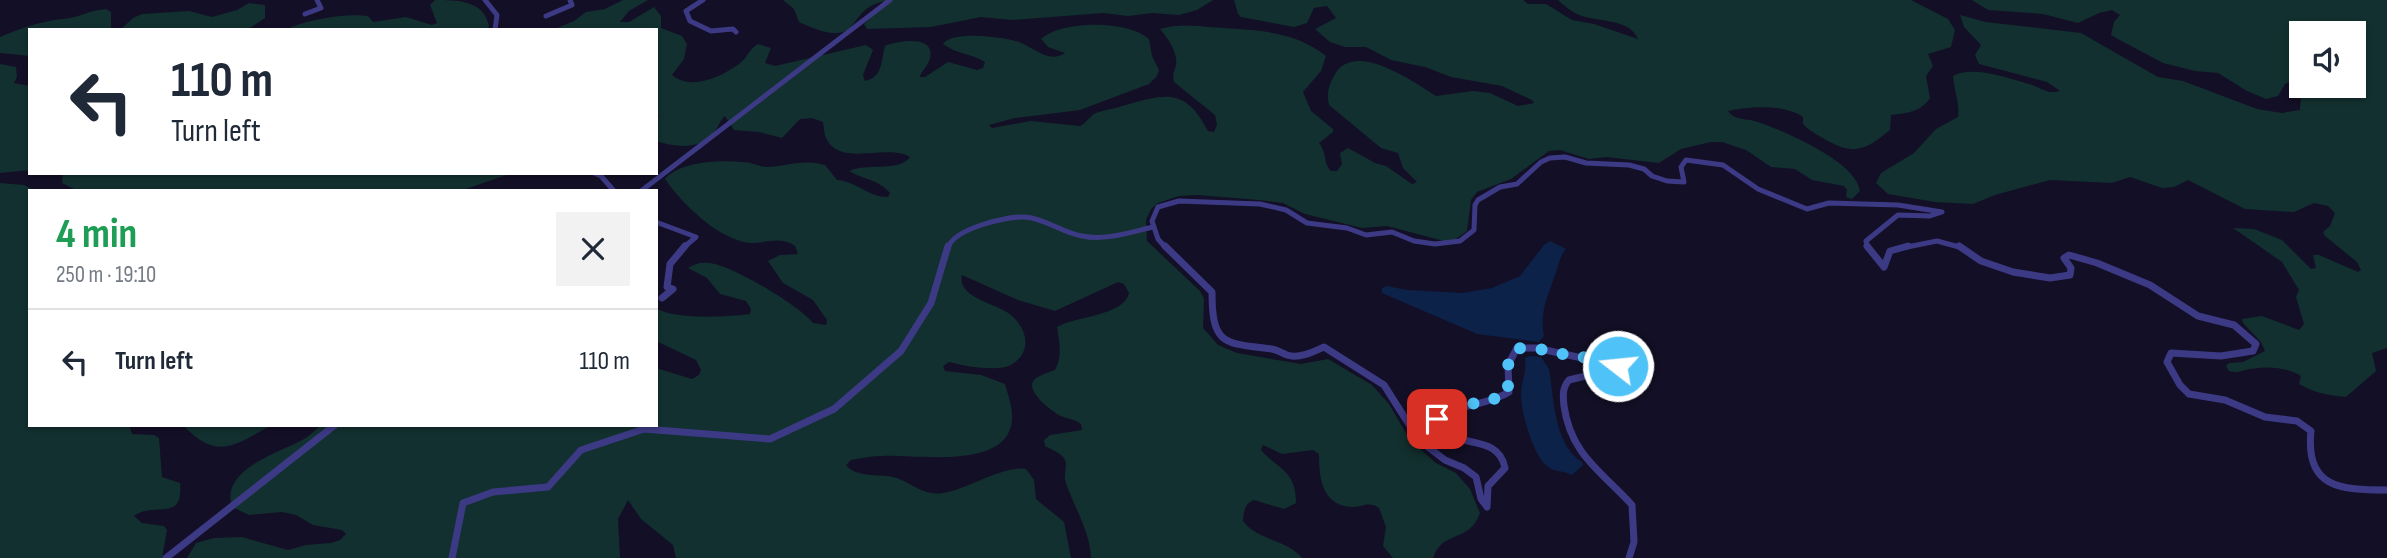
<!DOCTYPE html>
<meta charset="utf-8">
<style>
:root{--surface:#fff;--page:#f2f2f3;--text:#1f2937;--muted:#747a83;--line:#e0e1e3}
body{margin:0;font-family:"Sofia Sans Condensed",sans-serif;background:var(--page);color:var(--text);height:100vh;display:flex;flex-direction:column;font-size:26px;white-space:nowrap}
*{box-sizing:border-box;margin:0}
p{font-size:23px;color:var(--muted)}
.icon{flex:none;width:38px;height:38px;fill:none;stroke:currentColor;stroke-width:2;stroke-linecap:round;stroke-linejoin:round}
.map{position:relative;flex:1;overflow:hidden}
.side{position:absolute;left:28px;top:189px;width:630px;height:238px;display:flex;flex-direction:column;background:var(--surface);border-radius:0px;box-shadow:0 2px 5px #0004}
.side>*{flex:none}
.banner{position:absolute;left:28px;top:28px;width:630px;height:147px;border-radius:0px;box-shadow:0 2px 5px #0004;background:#fff;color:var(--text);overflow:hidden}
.controls{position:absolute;left:2289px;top:21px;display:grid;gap:14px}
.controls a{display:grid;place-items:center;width:77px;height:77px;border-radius:0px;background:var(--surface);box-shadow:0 2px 5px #0004;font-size:35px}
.pin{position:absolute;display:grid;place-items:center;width:60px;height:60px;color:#fff;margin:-30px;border-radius:14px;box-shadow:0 4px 10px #0006}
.me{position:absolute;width:77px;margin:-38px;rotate:286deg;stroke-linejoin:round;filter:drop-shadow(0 0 5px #0008)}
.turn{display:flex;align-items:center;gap:24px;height:147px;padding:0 28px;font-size:32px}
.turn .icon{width:91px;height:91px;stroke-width:2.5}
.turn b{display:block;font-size:49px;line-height:60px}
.round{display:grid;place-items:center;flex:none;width:74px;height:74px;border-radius:0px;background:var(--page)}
.head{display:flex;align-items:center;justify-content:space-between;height:119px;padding:0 28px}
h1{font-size:42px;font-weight:700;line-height:52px;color:#1e9e55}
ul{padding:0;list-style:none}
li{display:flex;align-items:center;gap:21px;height:105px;padding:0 28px;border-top:2px solid var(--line)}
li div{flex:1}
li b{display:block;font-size:26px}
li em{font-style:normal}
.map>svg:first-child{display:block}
.green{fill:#12302f}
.water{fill:#0c2248}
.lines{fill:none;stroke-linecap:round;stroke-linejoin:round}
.minor-far1{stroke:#3d3a85;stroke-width:5}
.minor{stroke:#3d3a85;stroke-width:7}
.route{stroke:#4fc3f7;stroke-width:12;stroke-dasharray:0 21.6}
</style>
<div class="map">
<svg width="2387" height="558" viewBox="0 0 2387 558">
<rect width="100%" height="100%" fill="#130f26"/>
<g class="green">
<path d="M 435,0 C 457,0 484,0 489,26 L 486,30 L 284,30 C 307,20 344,13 368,16 L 373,22 L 406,17 L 432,25 L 437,23 L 430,5 Z"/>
<path d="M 623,0 L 648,0 L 629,11 L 620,22 L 629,22 L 654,7 L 661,16 L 661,28 L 682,36 L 687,44 L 684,59 L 672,75 C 691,91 721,77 739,64 C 748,57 749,49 758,44 L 771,48 L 765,63 L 775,66 L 866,45 L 873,50 L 863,75 L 865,81 C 883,77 881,61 885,46 C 896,41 936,34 930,58 C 929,65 921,71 920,77 L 925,77 L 948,62 L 977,70 L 983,68 L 985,62 C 973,54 956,54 943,44 C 952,30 1004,37 1019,42 C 1033,47 1049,64 1065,53 L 1048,47 L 1041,39 C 1062,20 1128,20 1149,39 L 1152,56 L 1159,70 L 1157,76 L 1149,84 L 1080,110 L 1015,118 L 989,125 L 992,128 L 1031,121 L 1080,126 C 1087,123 1089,116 1096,113 C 1104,110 1114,109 1122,106 C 1164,94 1185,86 1208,131 L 1214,132 L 1217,125 L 1215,115 L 1174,82 C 1172,74 1174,73 1176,65 C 1178,53 1168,38 1160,29 C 1172,25 1187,25 1199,26 C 1243,31 1289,26 1326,56 L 1321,71 L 1303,92 L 1311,111 L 1333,129 L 1333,132 L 1319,143 C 1327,152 1323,164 1331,171 L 1337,171 L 1342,164 L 1340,153 L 1348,148 L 1375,163 L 1386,166 L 1412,184 L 1417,182 L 1403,168 L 1398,153 L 1381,148 L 1329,105 C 1326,93 1329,85 1335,74 C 1355,40 1414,82 1436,96 L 1473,91 L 1490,93 L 1518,106 L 1534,103 L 1532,100 L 1502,86 L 1451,77 L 1425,67 L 1391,60 L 1366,47 L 1345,47 L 1330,42 L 1315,29 L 1336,18 L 1327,6 L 1314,8 L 1307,23 L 1294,27 L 1241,17 L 1238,14 L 1234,0 L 1523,0 L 1528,4 L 1546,4 L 1572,20 L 1594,24 L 1638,39 C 1629,17 1595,23 1577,14 C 1570,11 1564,5 1558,0 L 1911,0 L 1948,19 L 1955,30 L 1951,47 L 1928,54 L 1933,66 L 1926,76 L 1930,98 C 1921,112 1907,113 1891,115 L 1890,130 C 1865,150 1855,156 1826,140 C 1818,135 1809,131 1803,124 L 1803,117 C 1785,104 1749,106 1728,111 C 1735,121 1747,118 1758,122 C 1784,131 1856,161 1860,191 L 1852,199 L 1846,197 L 1847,190 L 1844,186 L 1812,180 L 1795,169 L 1771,167 L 1746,150 L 1722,142 L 1711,142 L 1681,149 L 1659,163 L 1606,157 L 1589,159 L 1560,150 L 1549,151 L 1511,179 L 1477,192 L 1471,200 L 1467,231 L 1456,239 L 1444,241 L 1387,226 L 1362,228 L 1305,214 L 1283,203 L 1259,200 L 1197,195 L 1179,196 L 1158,203 L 1151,209 L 1146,220 L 1147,241 L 1200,291 L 1204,299 L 1203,328 L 1218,345 L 1237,353 L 1301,364 L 1328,359 L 1372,385 L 1389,404 L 1410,440 L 1436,463 L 1456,473 L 1470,489 L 1480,513 C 1469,544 1443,529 1433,558 L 1393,558 L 1383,546 L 1386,527 L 1379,508 C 1368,501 1364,507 1353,507 C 1322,506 1319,479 1319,454 L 1313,450 L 1282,454 L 1263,445 L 1261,450 C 1279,470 1296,471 1296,503 L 1284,509 L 1254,500 C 1244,504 1244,511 1243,521 C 1258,541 1287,539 1302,558 L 1091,558 C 1090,530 1073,506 1065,480 C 1064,473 1068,464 1064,458 C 1060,453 1051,449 1045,446 L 1044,440 L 1050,435 L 1082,430 L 1081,424 C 1074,419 1068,419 1061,416 C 1052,412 1023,390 1035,379 C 1040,375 1049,372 1055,370 C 1063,355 1059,341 1057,327 C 1076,316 1124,316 1129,293 L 1124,284 L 1118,282 L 1055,311 L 1018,300 L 962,275 C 957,296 992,303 1005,311 C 1021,320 1032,341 1021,356 C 1015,364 1007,368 998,368 C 981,369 965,366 949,362 L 943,366 L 945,371 L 981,375 L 1005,384 C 1008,395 1013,408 1012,420 C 1008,471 915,454 883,456 C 872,456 862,458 851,460 L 846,465 C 854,476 875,475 887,476 C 908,478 921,497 943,493 C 968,489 1003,465 1026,469 L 1034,480 L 1036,499 L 1064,522 L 1071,558 L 676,558 L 673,545 L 641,519 L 628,500 L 618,519 L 620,558 L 187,558 L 196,543 L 214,538 L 242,537 L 288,550 L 306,545 L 331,543 L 340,540 L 346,534 L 342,530 L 313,525 L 296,515 L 282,512 L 249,515 L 232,507 C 220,469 279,453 304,439 C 310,436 315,430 321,425 L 656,425 L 656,368 L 692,379 L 699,375 L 701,370 L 696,360 L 656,341 L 656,308 C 674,320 728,317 750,314 L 751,309 L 746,301 L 720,294 L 707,278 L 688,268 C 694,264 701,262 709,263 C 730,264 800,306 813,323 L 826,325 L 827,320 L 813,300 L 783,283 L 768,261 L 780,255 L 798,254 L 795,246 C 781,236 767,243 752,243 C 721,242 682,204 665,179 C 680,161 720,160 743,162 C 753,162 761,168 770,167 C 790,165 805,159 825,165 L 837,180 C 856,181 870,198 888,197 L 890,193 C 878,179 864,180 849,171 C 865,163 900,172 910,157 C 888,143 840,168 826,138 C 824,134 824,127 823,122 L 812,118 L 800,119 L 782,138 L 759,132 L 734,130 L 725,116 C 719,121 718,129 712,135 C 698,150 674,147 656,141 L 656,121 L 659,115 L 656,114 L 656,30 L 552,30 L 574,21 L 586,12 L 605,9 Z"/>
<path d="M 783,0 L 1213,0 L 1197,10 L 1179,15 L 1152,13 L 1128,16 L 1103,13 L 1012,20 L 981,17 L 931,27 L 867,29 L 864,24 L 889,1 C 841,5 869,55 799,22 L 794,9 Z"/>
<path d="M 1972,0 L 2387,0 L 2387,348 L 2372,353 L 2376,371 L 2346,397 C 2328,395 2314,393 2299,384 L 2301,376 C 2287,367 2267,366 2251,369 C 2242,370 2238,374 2229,371 L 2226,366 L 2229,363 L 2243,362 L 2265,351 L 2261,342 L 2243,323 L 2242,319 L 2262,316 L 2299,330 L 2304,324 L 2296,297 L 2299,290 L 2282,262 L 2233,228 L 2254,229 L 2282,240 L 2311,269 L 2316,268 L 2313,255 L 2319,255 L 2358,272 L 2361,270 L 2357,262 L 2325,236 L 2323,232 L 2330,226 L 2335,213 L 2328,206 L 2314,203 L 2294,212 L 2245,209 L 2188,180 L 2174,187 L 2162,188 L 2130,177 L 2112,183 L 2050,180 L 1995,195 L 1973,204 L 1935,202 L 1888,194 L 1876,183 L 1881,173 L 1914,153 L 1936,129 L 1958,117 C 1960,103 1954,91 1953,76 C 1972,65 2008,78 2029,84 C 2040,87 2048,95 2060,91 L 2047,82 L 1979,64 L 1975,55 L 1981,45 L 1964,27 L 1960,15 L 1986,22 L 2081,33 L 2158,77 L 2183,81 L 2257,109 L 2282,113 L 2300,110 L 2301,95 L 2312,91 L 2354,86 L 2354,33 L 2301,33 L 2301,77 L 2285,84 L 2278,96 L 2266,99 L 2247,91 L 2218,73 L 2195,71 L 2163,63 L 2116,38 L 2111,35 L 2114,22 L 2120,15 L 2112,10 L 2099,13 L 2078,23 L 2043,14 L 1988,10 Z"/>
<path d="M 249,3 L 265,5 L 265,18 L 250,28 L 274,30 L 120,30 L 133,18 L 142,14 L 189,11 L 212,17 L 237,10 Z"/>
<path d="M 106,9 L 111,12 L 111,30 L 30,30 L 30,56 L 0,53 L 0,37 C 21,28 41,21 63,19 C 77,18 91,10 106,9 Z"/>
<path d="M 0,64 L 16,67 L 17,77 L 14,83 L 30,86 L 30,170 L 0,173 Z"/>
<path d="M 63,173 L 512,173 L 460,191 L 78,191 L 62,183 Z"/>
<path d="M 0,183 L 24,185 L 36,191 L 30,191 L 30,425 L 129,425 L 132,434 L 154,435 L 159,438 L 162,477 L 180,483 C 184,523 154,501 134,516 L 142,523 L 164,526 L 167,530 L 162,558 L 0,558 Z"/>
<path d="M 183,425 L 271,425 C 235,446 216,461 183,425 Z"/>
</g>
<g class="water">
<path d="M 1550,241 L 1566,249 C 1559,258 1559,265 1555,275 C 1548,296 1539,313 1544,336 L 1539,342 L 1477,334 L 1382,293 L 1382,288 L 1387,286 L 1407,290 L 1463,293 L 1492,288 L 1520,276 L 1544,245 Z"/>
<path d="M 1530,356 L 1541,357 L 1549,369 C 1554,398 1554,445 1582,462 L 1583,465 L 1572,475 C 1563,470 1555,473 1547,466 C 1533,455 1521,412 1521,395 C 1521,380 1527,375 1525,358 Z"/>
</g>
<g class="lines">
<g class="minor-far1">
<path d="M 485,0 L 497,15 L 495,30"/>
<path d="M 703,0 L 686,11 L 690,21 L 711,31 L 733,29 L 736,32"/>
<path d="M 305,14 L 321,8 L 317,0"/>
<path d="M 546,16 L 572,5 L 570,0"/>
<path d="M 594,173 L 601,176 L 614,191"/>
<path d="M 641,191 L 890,0"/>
<path d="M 656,222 L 696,237 L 683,248"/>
<path d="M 948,248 C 953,229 1006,216 1025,217 C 1044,218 1063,233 1082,236 C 1105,241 1131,232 1153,227"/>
<path d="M 1166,248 L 1158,239 L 1152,221 L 1158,207 L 1179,201 L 1260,204 L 1286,210 L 1307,223 L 1347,228 L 1366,235 L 1392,232 L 1414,241 L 1435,244 L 1460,241 L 1474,230 L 1475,205 L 1478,200 L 1500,187 L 1517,184 L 1541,162 L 1550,158 L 1565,157 L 1586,163 L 1629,165 L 1644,169 L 1652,176 L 1667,181 L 1684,182 L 1681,167 L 1686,160 L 1723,165 L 1758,189 L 1807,209 L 1829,203 L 1898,205 L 1942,212 L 1930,216 L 1898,215 L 1866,241 L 1868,248"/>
<path d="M 1902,248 L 1937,241 L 1963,248"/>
</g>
<g class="minor">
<path d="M 1165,246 L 1212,292 C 1212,346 1224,343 1272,349 C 1278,350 1281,353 1287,355 C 1299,359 1313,352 1324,347 L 1384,385 L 1419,440 L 1445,460 L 1464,468 L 1476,477 L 1481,499 L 1487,507 L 1488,486 L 1505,468 C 1497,427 1441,456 1438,414 L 1442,410 C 1459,409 1495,401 1509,392 L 1508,365 L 1517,348 L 1536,348 L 1582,358 L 1606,358 L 1618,364 L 1614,369 L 1569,380 C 1562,388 1563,396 1564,406 C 1571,455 1601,471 1632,505 L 1634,542 L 1629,558"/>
<path d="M 1867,246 L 1884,267 L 1890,251 L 1908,246"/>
<path d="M 1959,246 L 1981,261 L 2013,272 L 2050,278 L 2070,275 L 2071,268 L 2064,258 L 2069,255 L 2097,263 L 2150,285 L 2198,316 L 2234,325 L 2256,344 L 2253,351 L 2221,356 L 2171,353 L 2167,362 L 2180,385 L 2189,394 L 2225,400 L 2265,417 L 2297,421 L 2311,431 C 2305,488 2340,490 2387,490"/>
<path d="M 662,298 L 673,289 L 667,287 L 670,264 L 685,246"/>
<path d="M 166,558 L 335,425"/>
<path d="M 452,558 L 463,503 L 493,492 L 548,487 L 581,450 L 644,429 L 770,439 L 834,409 L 901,351 L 931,303 L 948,246"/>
</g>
</g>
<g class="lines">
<path class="route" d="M 1437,419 L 1442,410 L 1463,409 L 1478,401 L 1499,398 L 1508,392 L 1508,365 L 1517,348 L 1549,350 L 1573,357 L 1612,358 L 1618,366"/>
</g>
</svg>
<div class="controls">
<a><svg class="icon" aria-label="sound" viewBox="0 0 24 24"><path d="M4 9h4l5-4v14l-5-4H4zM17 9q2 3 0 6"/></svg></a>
</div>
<div class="pin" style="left:1437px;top:419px;background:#d93025"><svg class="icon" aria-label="arrive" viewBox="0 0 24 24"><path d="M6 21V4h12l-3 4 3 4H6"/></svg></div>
<svg class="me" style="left:1618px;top:366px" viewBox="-20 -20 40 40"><circle r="17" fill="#4fc3f7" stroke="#fff" stroke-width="3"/><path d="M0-11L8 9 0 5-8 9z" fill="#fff"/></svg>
<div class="banner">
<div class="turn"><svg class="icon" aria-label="left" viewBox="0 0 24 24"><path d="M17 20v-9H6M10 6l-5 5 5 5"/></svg><div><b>110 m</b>Turn left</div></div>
</div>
<section class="side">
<div class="head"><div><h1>4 min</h1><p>250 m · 19:10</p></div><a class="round"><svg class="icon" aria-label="close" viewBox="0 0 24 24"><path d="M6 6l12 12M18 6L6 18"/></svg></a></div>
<ul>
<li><svg class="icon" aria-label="left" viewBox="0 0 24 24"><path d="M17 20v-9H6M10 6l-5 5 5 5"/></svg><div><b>Turn left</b></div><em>110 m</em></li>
</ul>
</section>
</div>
